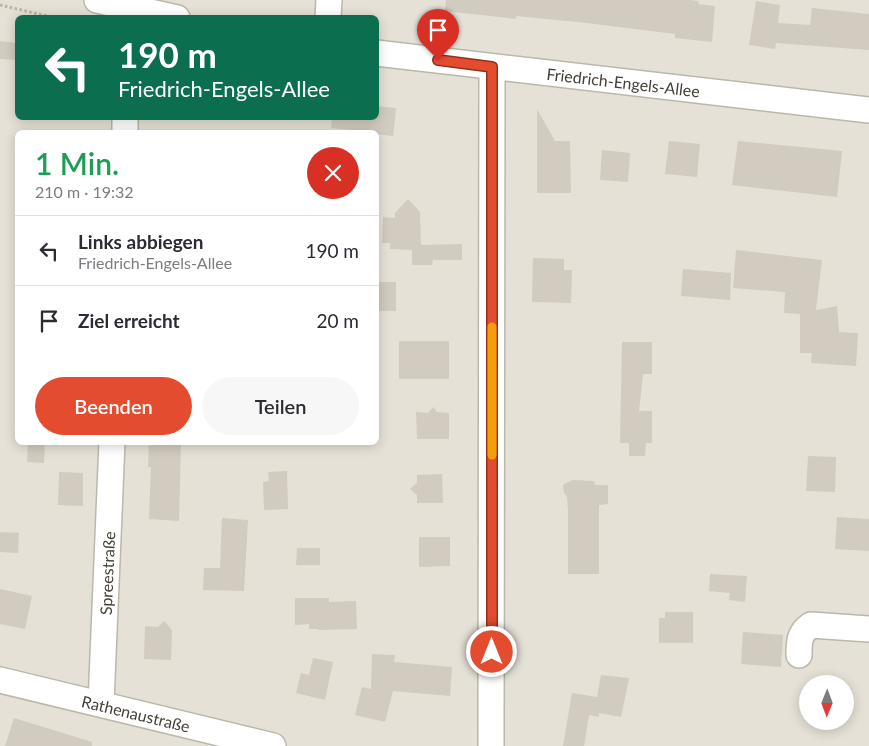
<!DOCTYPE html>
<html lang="de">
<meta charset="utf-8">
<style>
:root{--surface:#fff;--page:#f7f7f7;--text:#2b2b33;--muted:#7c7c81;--line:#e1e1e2;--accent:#e34c2e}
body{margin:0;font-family:Lato,sans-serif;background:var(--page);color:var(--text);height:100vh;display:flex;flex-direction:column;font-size:19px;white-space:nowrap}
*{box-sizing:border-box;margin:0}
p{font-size:16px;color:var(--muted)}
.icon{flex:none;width:28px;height:28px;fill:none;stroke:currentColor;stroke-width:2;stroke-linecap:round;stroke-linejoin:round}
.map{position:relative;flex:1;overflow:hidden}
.drawer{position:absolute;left:15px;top:130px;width:364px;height:315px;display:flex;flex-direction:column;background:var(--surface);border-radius:8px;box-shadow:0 2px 12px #0003}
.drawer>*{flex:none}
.hud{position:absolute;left:15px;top:15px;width:364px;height:105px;border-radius:8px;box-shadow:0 2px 12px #0003;background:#0b6e4f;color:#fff;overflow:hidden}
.needle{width:32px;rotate:181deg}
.fabs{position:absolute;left:799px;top:675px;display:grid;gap:10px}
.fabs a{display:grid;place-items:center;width:55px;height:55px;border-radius:50%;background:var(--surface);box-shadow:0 2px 12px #0003;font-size:25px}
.pin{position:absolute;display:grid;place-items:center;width:42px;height:42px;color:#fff;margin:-51px -21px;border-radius:50% 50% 50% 0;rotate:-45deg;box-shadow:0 0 5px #0007}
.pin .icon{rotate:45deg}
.me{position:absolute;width:55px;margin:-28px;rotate:0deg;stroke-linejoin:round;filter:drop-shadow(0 0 4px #0008)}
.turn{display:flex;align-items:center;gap:18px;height:105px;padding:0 20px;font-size:22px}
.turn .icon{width:65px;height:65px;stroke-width:2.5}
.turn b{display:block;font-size:35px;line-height:42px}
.round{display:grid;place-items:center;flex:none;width:52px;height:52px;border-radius:26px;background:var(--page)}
.headline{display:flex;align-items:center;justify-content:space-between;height:85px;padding:0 20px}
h1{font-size:30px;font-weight:600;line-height:38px;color:#1e9e55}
.button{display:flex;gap:10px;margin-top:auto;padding:10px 20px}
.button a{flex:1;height:58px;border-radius:30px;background:var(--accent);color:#fff;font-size:20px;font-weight:600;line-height:58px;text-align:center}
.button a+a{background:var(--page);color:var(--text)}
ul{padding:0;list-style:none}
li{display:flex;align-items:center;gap:15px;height:70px;padding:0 20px;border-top:1px solid var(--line)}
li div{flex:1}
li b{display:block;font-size:19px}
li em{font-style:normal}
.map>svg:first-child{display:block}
.residential{fill:#e5e1d7;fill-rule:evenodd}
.building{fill:#d2cbbf}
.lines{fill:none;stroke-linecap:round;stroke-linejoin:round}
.minor-casing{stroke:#bcb7ab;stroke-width:28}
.path{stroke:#bdb29e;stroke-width:3;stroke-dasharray:2.5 2.5;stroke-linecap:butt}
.minor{stroke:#fff;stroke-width:25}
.route-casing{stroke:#94311e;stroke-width:12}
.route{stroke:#e34c2e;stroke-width:9}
.slow{stroke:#f59e0b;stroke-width:9}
.labels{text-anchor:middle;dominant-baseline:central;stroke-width:4.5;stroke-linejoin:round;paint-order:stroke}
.street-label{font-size:16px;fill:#454037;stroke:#fff}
</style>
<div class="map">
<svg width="869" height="746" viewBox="0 0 869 746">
<rect width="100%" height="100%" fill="#f2efe8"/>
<path class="residential" d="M 0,0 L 869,0 L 869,746 L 0,746 ZM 18,18 L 376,18 L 376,118 L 18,118 ZM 18,132 L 376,132 L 376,442 L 18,442 ZM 808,684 L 845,684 L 845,721 L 808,721 Z"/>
<g class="building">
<path d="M 446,0 L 688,0 L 699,1 L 698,4 L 715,6 L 712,42 L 675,38 L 675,34 L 578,22 L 516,16 L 516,19 L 445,11 Z"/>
<path d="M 756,1 L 780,5 L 778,23 L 810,25 L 812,8 L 869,14 L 869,50 L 776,43 L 775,49 L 749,45 Z"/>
<path d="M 0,41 L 18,43 L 18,60 L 0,59 Z"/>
<path d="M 376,106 L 396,108 L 393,136 L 376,134 L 376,132 L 331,128 L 332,118 L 376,118 Z"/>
<path d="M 537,109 L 555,141 L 570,141 L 571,193 L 537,193 Z"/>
<path d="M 669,141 L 700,144 L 697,177 L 665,174 Z"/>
<path d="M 738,141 L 842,151 L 837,197 L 732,185 Z"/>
<path d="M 602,150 L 630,153 L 628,182 L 600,180 Z"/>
<path d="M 408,199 L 420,212 L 421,245 L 462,244 L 462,260 L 433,260 L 432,265 L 412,265 L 412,250 L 390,249 L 390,243 L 382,243 L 383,217 L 395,218 L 395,213 Z"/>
<path d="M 736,250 L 822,260 L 816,310 L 837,306 L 839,332 L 858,333 L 856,366 L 811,363 L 812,353 L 800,353 L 800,314 L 784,313 L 785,292 L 733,288 Z"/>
<path d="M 533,258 L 564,259 L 564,270 L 572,270 L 571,303 L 532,302 Z"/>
<path d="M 683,269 L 731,273 L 730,300 L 681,296 Z"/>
<rect x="376" y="282" width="20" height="29"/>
<rect x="399" y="341" width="50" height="38"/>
<path d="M 622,342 L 652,342 L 652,374 L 643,374 L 639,411 L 652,411 L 652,443 L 646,443 L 645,456 L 629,456 L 629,443 L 620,443 Z"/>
<path d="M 433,407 L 437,412 L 449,413 L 449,439 L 417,439 L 416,412 L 428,413 Z"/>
<path d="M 28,442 L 45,442 L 44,463 L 27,462 Z"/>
<path d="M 149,442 L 181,442 L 179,521 L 149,519 L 151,467 L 148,467 Z"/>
<path d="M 808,456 L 836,457 L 835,492 L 806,491 Z"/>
<path d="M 287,471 L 288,509 L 264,510 L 263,482 L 269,481 L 268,472 Z"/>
<path d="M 59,472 L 83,473 L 83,506 L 58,505 Z"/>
<path d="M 442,474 L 443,503 L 417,503 L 417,495 L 410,489 L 417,483 L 417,475 Z"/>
<path d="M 572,480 L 594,481 L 595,485 L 608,485 L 608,504 L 599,505 L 599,574 L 568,574 L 568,510 L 567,496 L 564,493 L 563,485 Z"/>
<path d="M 837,517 L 869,519 L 869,551 L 835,549 Z"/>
<path d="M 222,518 L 248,520 L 244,591 L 203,590 L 204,568 L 220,568 Z"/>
<path d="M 0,532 L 19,533 L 18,553 L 0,552 Z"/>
<path d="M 419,537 L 450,537 L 450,566 L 419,567 Z"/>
<path d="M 297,548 L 320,548 L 320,565 L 296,565 Z"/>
<path d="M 710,574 L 747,576 L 745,602 L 729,600 L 730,593 L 709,591 Z"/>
<path d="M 0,589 L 32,596 L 25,629 L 0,624 Z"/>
<path d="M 295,598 L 329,598 L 329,602 L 356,601 L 357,629 L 318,630 L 319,629 L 309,629 L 309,624 L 295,625 Z"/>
<path d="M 665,612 L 693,612 L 693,643 L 659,643 L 659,618 L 665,618 Z"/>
<path d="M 164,621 L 172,630 L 171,660 L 144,659 L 145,626 L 158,627 Z"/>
<path d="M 743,632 L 783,635 L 781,667 L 741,664 Z"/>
<path d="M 372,654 L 395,655 L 394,662 L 452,667 L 450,696 L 393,691 L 385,722 L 355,715 L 362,687 L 371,689 Z"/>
<path d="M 313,658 L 333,662 L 325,700 L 296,693 L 301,673 L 309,675 Z"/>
<path d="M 601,675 L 629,678 L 621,717 L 599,713 L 599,717 L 589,715 L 584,746 L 563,746 L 572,693 L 597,697 Z"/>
<path d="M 14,718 L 92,742 L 92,746 L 5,746 Z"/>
</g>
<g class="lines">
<defs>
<g id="minor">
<path d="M 97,0 L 177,18"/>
<path d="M 328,18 L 329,0"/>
<path id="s1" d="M 376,53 L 869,110"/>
<path d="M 125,132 L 125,118"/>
<path d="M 799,655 C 799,642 799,633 811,625 L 869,629"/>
<path id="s2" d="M 0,680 L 273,746"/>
<path id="s3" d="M 101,703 L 112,442"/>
<path d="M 491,746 L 492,67"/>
</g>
</defs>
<use href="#minor" class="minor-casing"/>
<path class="path" d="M 0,5 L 56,18"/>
<use href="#minor" class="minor"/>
</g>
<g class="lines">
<defs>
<path id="route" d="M 438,60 L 492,67 L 492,652"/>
</defs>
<use href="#route" class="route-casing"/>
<use href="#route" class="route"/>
<path class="slow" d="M 492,455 L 492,327"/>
</g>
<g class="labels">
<g class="street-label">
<text stroke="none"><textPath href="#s1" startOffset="249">Friedrich-Engels-Allee</textPath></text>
<text stroke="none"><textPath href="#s3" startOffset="130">Spreestraße</textPath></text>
<text stroke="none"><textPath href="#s2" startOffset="140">Rathenaustraße</textPath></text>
</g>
</g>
</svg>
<div class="fabs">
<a><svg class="needle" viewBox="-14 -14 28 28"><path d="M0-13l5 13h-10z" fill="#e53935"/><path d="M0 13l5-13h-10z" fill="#7c7c81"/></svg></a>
</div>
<div class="pin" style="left:438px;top:60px;background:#d93025"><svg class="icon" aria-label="arrive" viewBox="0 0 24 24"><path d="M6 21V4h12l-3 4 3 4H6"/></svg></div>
<svg class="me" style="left:492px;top:652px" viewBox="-20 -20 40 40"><circle r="17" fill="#e34c2e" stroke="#fff" stroke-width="3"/><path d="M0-11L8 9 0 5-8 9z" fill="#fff"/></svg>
<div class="hud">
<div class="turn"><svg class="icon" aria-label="left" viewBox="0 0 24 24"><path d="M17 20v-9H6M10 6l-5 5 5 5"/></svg><div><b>190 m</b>Friedrich-Engels-Allee</div></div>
</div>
<section class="drawer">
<div class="headline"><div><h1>1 Min.</h1><p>210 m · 19:32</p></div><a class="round" style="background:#d93025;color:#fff"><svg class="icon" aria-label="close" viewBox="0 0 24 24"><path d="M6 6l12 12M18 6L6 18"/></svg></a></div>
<ul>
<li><svg class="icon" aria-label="left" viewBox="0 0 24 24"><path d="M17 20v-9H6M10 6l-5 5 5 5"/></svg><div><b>Links abbiegen</b><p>Friedrich-Engels-Allee</p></div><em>190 m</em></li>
<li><svg class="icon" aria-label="arrive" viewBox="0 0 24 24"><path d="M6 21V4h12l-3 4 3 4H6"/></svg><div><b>Ziel erreicht</b></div><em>20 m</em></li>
</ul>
<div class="button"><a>Beenden</a><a>Teilen</a></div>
</section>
</div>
